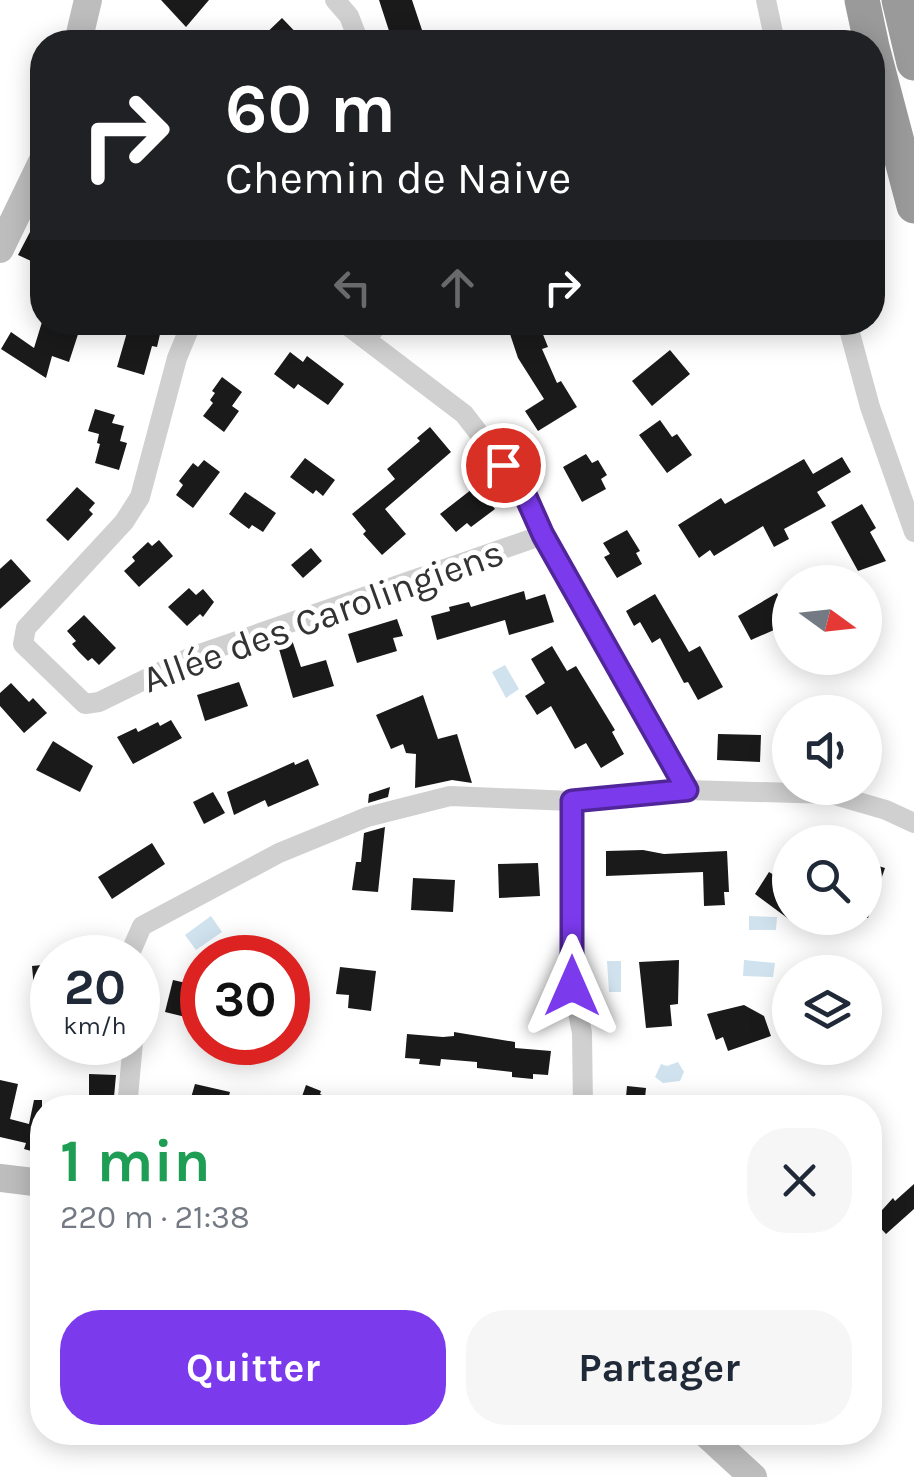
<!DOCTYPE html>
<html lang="fr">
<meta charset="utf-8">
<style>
:root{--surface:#fff;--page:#f6f6f7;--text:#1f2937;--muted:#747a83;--accent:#7c3aed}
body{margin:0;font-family:Karla,sans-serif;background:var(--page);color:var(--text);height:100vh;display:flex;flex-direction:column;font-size:38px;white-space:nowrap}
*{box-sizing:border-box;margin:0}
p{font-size:32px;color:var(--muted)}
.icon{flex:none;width:55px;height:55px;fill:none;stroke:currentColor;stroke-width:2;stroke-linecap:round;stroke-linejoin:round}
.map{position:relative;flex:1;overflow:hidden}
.side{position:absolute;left:30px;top:1095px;width:852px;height:350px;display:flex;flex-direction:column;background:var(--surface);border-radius:40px;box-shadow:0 5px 25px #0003}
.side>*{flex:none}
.guide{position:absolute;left:30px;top:30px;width:855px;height:305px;border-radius:40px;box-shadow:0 5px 25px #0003;background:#202124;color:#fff;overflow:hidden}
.needle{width:65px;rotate:105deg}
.tools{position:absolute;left:772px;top:565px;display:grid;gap:20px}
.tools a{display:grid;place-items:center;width:110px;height:110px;border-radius:50%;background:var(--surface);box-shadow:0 5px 25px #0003;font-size:50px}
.speed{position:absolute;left:30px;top:935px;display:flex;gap:20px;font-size:50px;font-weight:700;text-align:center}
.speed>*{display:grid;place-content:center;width:130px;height:130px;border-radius:50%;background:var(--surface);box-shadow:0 5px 25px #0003;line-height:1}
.speed small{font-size:25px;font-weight:400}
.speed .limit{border:15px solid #d22;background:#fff;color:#111}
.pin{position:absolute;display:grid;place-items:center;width:85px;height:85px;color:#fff;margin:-42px;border:5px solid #fff;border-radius:50%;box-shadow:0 2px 10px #0007}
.me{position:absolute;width:110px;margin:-55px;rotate:0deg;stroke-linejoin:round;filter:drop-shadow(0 0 8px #0008)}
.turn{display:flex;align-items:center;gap:35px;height:210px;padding:0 30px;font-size:45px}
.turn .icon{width:130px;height:130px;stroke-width:2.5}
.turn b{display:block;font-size:70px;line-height:85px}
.lanes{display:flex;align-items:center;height:95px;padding:0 30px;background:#0003;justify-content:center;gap:50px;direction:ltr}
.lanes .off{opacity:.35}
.round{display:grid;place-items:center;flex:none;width:105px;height:105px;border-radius:40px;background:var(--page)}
.summary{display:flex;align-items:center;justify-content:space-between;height:170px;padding:0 30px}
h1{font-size:60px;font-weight:700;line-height:75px;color:#1e9e55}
.cta{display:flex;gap:20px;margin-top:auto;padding:20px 30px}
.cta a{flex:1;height:115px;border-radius:40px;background:var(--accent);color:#fff;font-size:40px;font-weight:700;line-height:115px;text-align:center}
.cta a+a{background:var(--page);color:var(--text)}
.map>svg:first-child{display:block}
.water{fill:#cfe2ee}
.building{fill:#1a1a1a}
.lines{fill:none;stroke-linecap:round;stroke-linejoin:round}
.street{stroke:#d0d0d0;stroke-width:20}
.secondary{stroke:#bdbdbd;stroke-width:28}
.highway{stroke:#9a9a9a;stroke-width:35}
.route-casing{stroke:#51269a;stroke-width:25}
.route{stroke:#7c3aed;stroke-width:18}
.labels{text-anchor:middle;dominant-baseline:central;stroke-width:10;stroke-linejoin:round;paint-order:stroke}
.street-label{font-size:38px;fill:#333;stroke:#fff}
</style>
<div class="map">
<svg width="914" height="1477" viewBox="0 0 914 1477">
<rect width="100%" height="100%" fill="#fff"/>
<g class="water">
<path d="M 505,665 L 519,689 L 506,698 L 492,672 Z"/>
<path d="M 211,916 L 222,932 L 196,950 L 185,935 Z"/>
<path d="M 749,916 L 777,917 L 776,930 L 749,930 Z"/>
<path d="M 744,960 L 775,963 L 773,977 L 743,976 Z"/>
<path d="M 607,961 L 621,961 L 621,992 L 609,992 Z"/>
<path d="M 678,1062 L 684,1072 L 680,1081 L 663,1083 L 655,1077 L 661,1064 L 667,1066 Z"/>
</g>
<g class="building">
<path d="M 161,0 L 209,0 L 186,27 Z"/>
<path d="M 379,0 L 412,0 L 426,42 L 398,42 L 395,35 L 391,37 Z"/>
<path d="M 282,18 L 305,42 L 257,42 Z"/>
<path d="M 30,232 L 42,236 L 42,266 L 18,255 Z"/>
<path d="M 42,322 L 82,322 L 69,362 L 52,356 L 46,378 L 1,349 L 11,332 L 34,348 Z"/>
<path d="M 130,322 L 161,330 L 157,347 L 152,346 L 144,375 L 117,367 Z"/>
<path d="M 506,322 L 538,322 L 548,347 L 542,349 L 557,383 L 561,381 L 577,407 L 538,431 L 525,411 L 544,399 L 518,358 Z"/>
<path d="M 670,350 L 690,374 L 652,406 L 632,381 Z"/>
<path d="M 290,352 L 303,362 L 307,356 L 344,384 L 328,405 L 298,384 L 294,389 L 274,374 Z"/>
<path d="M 222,377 L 242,392 L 232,406 L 239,411 L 224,432 L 203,416 L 213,403 L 210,400 L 215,393 L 212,391 Z"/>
<path d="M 95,409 L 115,415 L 112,423 L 124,426 L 120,441 L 127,443 L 119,470 L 95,463 L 100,444 L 97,443 L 99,434 L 88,431 Z"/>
<path d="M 660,420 L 672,437 L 677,434 L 692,455 L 667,473 L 639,435 Z"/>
<path d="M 430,427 L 451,452 L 385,509 L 406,534 L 382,555 L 363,534 L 366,531 L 352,514 L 395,479 L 387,469 L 420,441 L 417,438 Z"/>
<path d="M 586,454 L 592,463 L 598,460 L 607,475 L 601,479 L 606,489 L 582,502 L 563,467 Z"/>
<path d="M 842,457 L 851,472 L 817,492 L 826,506 L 784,529 L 789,539 L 774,547 L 763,526 L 714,556 L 710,550 L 699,558 L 678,525 L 721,498 L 725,504 L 804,459 L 813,474 Z"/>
<path d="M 305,458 L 335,480 L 323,496 L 316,490 L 313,494 L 290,477 Z"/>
<path d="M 204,460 L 220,472 L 193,508 L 176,495 L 183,485 L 179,481 L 193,463 L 198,467 Z"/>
<path d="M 476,486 L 495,509 L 471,527 L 467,523 L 456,532 L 440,514 Z"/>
<path d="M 77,487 L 95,503 L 89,510 L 93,514 L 68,541 L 46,520 Z"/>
<path d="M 245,492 L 276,513 L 263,532 L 252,525 L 249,529 L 229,514 Z"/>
<path d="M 862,504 L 876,528 L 870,532 L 886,561 L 858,571 L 831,522 Z"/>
<path d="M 627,530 L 640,551 L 636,553 L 642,564 L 617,578 L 604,557 L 610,554 L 603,543 Z"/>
<path d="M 159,540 L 173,556 L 139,587 L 124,571 L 135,561 L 132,557 L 148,542 L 152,546 Z"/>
<path d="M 311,548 L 322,561 L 303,578 L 291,565 Z"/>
<path d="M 11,559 L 31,581 L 0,609 L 0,569 Z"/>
<path d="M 189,588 L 196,595 L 203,589 L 214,602 L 203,617 L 200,614 L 187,626 L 168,607 Z"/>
<path d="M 524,591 L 526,600 L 545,594 L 554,622 L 509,635 L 505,620 L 437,640 L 431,616 L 450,611 L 449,607 L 469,602 L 471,607 Z"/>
<path d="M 777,593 L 790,615 L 790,623 L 751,640 L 738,616 Z"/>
<path d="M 655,594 L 689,652 L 700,646 L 723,687 L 698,700 L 688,682 L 684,683 L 660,638 L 652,643 L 640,622 L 634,626 L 626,611 Z"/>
<path d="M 84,615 L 116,648 L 99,665 L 92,658 L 88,661 L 78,651 L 72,644 L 76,641 L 67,631 Z"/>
<path d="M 397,619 L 403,636 L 393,638 L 397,651 L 357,663 L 348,634 Z"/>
<path d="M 291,637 L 301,667 L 326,660 L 334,686 L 293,698 L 277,642 Z"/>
<path d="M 552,646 L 567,671 L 576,666 L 615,730 L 612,732 L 624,754 L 601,768 L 586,743 L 575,749 L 551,706 L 537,715 L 525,696 L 545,683 L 531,659 Z"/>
<path d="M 239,682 L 248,706 L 205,721 L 197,695 Z"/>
<path d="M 11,683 L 29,702 L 33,698 L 47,713 L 24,733 L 0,706 L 0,693 Z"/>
<path d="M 423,695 L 438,739 L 457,734 L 472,783 L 452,780 L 415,788 L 416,754 L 406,753 L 403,744 L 391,749 L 376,715 Z"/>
<path d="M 171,720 L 182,738 L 133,764 L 117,737 L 136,728 L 138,732 L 158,722 L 160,726 Z"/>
<path d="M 718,734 L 761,735 L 760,762 L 717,760 Z"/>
<path d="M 53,741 L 93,766 L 80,792 L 36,770 Z"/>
<path d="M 308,759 L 319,785 L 268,807 L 265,800 L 234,815 L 227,792 L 294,762 L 295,765 Z"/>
<path d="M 390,787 L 388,797 L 368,803 L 369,794 Z"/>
<path d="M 213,792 L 225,813 L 204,824 L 193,802 Z"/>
<path d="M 385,827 L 378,892 L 352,890 L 356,862 L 361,862 L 364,833 Z"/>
<path d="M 152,843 L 165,864 L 112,899 L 98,877 Z"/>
<path d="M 643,850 L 664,854 L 727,851 L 729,892 L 724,892 L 725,905 L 704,906 L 703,872 L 606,876 L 606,851 Z"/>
<path d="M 865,862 L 885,868 L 868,918 L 865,918 Z"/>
<path d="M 538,863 L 540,896 L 499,898 L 498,864 Z"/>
<path d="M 769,872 L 779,878 L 790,877 L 790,920 L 755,894 Z"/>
<path d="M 413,878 L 455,880 L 453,912 L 411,910 Z"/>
<path d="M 679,960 L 678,1004 L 670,1005 L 672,1026 L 646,1028 L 639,962 Z"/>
<path d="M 52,964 L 52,998 L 35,999 L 32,966 Z"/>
<path d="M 340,967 L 376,971 L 371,1011 L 348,1008 L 349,995 L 336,994 Z"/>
<path d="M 202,977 L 202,1021 L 165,1012 L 173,980 L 186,983 Z"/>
<path d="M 744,1005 L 764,1016 L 771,1036 L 728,1051 L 723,1037 L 716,1040 L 707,1014 Z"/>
<path d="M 454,1032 L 515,1042 L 515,1048 L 551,1051 L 548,1075 L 533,1074 L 533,1079 L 512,1077 L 512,1072 L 477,1068 L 477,1062 L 441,1059 L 440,1066 L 419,1064 L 420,1059 L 405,1058 L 407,1034 L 443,1037 L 454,1036 Z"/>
<path d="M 89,1074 L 116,1075 L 113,1108 L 89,1108 Z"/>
<path d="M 0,1080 L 18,1084 L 10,1119 L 29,1124 L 34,1100 L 42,1100 L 42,1154 L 24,1149 L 26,1143 L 0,1137 Z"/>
<path d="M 195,1084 L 230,1092 L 226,1108 L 188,1108 Z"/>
<path d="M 306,1085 L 321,1091 L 320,1094 L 350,1108 L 298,1108 Z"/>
<path d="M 627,1086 L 646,1088 L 644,1108 L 625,1108 Z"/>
<path d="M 914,1184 L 914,1209 L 886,1234 L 873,1220 L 893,1198 L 895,1201 Z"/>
</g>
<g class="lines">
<g class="street">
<path d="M 335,0 L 349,16 L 359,42"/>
<path d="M 766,0 L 775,42"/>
<path d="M 192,322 L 177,358 L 140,497 L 124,522 L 26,628 L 23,644 L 85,704 L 99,702 L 191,657 L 543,535"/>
<path d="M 343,322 L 464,414 L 523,490 L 543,535 L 687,790"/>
<path d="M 847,322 L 870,407 L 914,532"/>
<path d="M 366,339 L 380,322"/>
<path d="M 572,801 L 573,986 L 582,1033 L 583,1108"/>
<path d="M 128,958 L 142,926 L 279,853 L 367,817 L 450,796 L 572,801 L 687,790 L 831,794 L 886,810 L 914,823"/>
<path d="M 127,1108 L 133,1042"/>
</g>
<g class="secondary">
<path d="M 78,42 L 88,0"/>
<path d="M 0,249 L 42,162"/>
<path d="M 0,1178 L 42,1183"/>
<path d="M 704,1432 L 753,1477"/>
</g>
<g class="highway">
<path d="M 862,0 L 871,42"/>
<path d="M 899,0 L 914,63"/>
<path d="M 872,47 L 914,206"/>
</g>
</g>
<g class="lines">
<defs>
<path id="route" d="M 503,465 L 523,490 L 543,535 L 687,790 L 572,801 L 572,986"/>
</defs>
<use href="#route" class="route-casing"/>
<use href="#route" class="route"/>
</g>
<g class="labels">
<g class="street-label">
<text transform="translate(323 616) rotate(-20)">Allée des Carolingiens</text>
</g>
</g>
</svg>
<div class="tools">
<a><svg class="needle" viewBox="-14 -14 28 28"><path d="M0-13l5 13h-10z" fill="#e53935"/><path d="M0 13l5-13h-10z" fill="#747a83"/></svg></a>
<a><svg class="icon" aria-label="sound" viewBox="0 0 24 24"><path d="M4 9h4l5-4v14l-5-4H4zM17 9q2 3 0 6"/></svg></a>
<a><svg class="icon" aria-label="search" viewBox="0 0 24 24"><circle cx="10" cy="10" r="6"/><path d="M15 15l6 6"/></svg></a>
<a><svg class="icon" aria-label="layers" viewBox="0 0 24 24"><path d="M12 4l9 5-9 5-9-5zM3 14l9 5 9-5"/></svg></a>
</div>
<div class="speed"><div>20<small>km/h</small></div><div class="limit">30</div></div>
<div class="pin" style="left:503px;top:465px;background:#d93025"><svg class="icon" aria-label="arrive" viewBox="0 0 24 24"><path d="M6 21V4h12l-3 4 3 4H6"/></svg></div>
<svg class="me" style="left:572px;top:986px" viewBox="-20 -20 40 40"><path d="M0-17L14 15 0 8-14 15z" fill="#7c3aed" stroke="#fff" stroke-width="4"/></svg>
<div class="guide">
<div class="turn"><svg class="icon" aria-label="right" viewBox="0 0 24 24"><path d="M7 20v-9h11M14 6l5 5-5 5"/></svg><div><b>60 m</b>Chemin de Naive</div></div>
<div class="lanes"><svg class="icon off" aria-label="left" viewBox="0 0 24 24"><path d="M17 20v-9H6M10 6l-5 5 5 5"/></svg><svg class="icon off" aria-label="ahead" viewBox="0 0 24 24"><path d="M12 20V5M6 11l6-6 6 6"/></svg><svg class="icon" aria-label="right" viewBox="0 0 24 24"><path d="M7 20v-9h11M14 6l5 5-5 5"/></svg></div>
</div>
<section class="side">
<div class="summary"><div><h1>1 min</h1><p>220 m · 21:38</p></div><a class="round"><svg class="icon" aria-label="close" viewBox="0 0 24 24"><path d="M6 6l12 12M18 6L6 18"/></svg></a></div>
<div class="cta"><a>Quitter</a><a>Partager</a></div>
</section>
</div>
